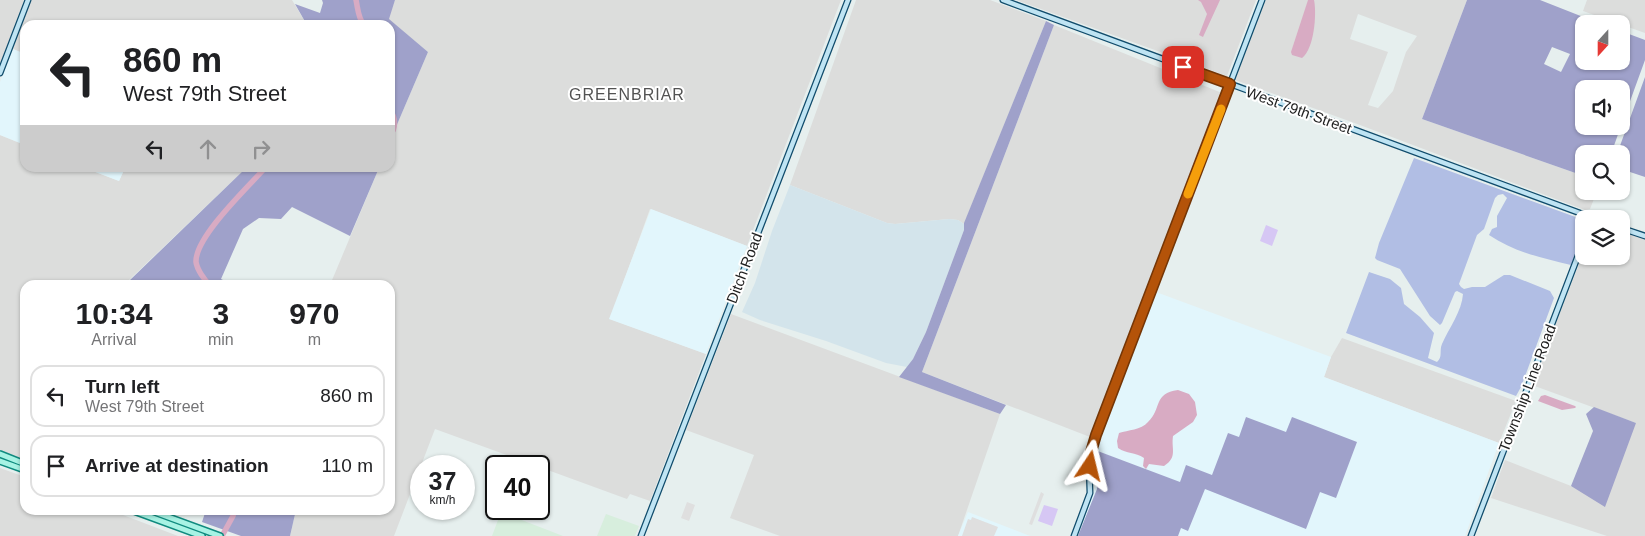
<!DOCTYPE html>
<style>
:root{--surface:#fff;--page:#f6f6f6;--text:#202124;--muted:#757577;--line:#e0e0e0}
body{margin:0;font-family:Arial,sans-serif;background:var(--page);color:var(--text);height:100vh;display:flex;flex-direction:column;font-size:19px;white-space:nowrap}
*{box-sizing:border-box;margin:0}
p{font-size:16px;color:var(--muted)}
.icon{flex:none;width:28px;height:28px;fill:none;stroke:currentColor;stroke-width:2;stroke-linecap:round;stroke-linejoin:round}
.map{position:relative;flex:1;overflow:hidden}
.details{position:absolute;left:20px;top:280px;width:375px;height:235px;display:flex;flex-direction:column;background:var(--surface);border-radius:15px;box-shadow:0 1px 4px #0004}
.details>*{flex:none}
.guide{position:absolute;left:20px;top:20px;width:375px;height:152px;border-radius:15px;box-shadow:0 1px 4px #0004;background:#fff;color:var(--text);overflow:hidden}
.needle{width:32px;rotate:201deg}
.buttons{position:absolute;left:1575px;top:15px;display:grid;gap:10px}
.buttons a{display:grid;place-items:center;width:55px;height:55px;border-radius:10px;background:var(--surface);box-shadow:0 1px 4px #0004;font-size:25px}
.speed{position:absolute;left:410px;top:455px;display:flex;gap:10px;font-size:25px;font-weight:700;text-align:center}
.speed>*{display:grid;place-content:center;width:65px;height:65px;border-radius:50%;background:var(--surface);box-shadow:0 1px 4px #0004;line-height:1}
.speed small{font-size:12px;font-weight:400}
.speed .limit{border:2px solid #111;border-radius:8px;background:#fff;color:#111}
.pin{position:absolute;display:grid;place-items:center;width:42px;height:42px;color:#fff;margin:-21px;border-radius:10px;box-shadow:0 2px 8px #0006}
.me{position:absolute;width:55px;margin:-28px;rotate:10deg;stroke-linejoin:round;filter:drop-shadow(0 0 4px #0008)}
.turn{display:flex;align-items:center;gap:18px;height:105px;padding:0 20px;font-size:22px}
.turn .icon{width:65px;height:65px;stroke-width:2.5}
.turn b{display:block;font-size:35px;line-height:42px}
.lanes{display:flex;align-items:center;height:48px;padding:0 20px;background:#0003;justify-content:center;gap:25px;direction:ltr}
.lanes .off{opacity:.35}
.eta{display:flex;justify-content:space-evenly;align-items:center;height:85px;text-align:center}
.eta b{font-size:30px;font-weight:600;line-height:35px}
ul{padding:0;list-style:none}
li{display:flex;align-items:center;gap:15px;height:62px;margin:0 10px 8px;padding:0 10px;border:2px solid var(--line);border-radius:15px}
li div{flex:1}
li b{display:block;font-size:19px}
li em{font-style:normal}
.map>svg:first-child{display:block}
.residential{fill:#dcdddc;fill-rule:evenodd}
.commercial{fill:#d7eedd}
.education{fill:#e2f6fc}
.farmland{fill:#d3e4eb}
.grass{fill:#b1bee4}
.forest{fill:#9fa1ca;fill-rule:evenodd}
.park{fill:#d6c7f4}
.parking{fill:#dfdfdf}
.water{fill:#d8abc3}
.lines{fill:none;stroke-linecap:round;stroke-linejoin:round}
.river{stroke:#d8abc3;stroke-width:5.5}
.secondary-casing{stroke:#104c6c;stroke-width:7}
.primary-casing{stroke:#0f8b7f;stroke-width:8}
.secondary{stroke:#bfe4f3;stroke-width:4.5}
.primary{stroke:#a7f3e4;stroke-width:5}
.route-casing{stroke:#753606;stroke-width:12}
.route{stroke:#b45309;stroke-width:9}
.slow{stroke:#f59e0b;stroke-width:9}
.labels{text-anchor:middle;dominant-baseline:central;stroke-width:4;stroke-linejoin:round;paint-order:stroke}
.street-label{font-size:15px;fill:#1f1f1f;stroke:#fff}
.neighbourhood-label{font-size:16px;letter-spacing:1px;fill:#525252;stroke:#fff}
</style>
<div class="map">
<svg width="1645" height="536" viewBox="0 0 1645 536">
<rect width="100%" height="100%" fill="#e6efee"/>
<g class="residential">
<path d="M 0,0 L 24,0 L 0,64 Z"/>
<path d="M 31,0 L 292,0 L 307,25 L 25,25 L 25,54 L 13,49 Z"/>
<path d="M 395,0 L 841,0 L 747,246 L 650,209 L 610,319 L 706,354 L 650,501 L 630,494 L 627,499 L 435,429 L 394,536 L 290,536 L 296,510 L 390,510 L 390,285 L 330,285 L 379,168 L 390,168 L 390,141 L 428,52 L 388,19 Z"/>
<path d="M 856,0 L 990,0 L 1046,21 L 964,224 L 958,220 L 949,219 L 895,224 L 887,223 L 790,185 Z"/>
<path d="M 1016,0 L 1256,0 L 1227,76 Z"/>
<path d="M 1266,0 L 1467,0 L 1422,119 L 1584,176 L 1584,191 L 1597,191 L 1590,209 L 1585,210 L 1360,125 L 1235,80 ZM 1358,14 L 1417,36 L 1406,52 L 1393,91 L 1378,108 L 1368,105 L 1388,52 L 1350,39 Z"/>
<path d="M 1587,0 L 1645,0 L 1645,33 L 1583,11 Z"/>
<path d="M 1054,25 L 1222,93 L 1090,437 L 922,372 Z"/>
<path d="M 0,135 L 25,145 L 25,168 L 85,168 L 119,181 L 125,168 L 246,168 L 129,280 L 127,285 L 25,285 L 25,460 L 0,450 Z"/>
<path d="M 1621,230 L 1645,239 L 1645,536 L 1607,536 L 1491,498 L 1505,460 L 1571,486 L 1583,492 L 1636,423 L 1532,385 L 1584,251 L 1584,256 L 1621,256 Z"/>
<path d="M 731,314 L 1000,414 L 958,536 L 780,536 L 730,518 L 754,455 L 686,430 Z"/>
<path d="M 1342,338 L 1516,401 L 1499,443 L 1324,377 L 1331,357 Z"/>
<path d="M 0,468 L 25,477 L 25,510 L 110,510 L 178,536 L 0,536 Z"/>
</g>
<g class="commercial">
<path d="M 501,512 L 563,536 L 492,536 Z"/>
<path d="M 606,514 L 639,526 L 635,536 L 597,536 Z"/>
</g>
<g class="education">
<path d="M 13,49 L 25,54 L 25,145 L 0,135 L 0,82 Z"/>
<path d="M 85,168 L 125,168 L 119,181 Z"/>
<path d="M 651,209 L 747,246 L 706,354 L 609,319 Z"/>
<path d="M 1156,292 L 1331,357 L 1324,377 L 1499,443 L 1465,536 L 1078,536 L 1095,488 L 1093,453 Z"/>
<path d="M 968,512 L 1030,536 L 958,536 Z"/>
</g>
<path class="farmland" d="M 790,185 L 887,223 L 895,224 L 949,219 L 958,220 L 964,224 L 964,230 L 926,332 L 913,359 L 907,367 L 886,363 L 826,341 L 760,320 L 742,312 L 755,283 L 772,231 Z"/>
<path class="grass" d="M 1414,158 L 1581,219 L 1584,231 L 1571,265 C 1542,258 1514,252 1489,235 L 1492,229 L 1497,227 L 1497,216 L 1507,198 L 1503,194 L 1498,195 L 1495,198 L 1484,229 L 1477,235 L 1459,284 L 1461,287 L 1464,289 L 1472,287 L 1485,287 L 1504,275 L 1510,275 L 1550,291 L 1554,298 L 1521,387 L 1516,396 L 1346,333 L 1369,272 L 1390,279 L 1401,288 L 1404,304 L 1420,317 L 1434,333 L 1428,358 L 1437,362 C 1443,357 1439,351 1442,344 C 1449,328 1462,311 1463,294 L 1457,291 L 1455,292 L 1442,323 L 1440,325 L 1430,316 L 1400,269 L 1377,260 L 1375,258 L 1379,243 Z"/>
<g class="forest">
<path d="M 322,0 L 395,0 L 389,19 L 428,52 L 390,141 L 390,25 L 307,25 L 295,4 L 320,13 L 323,3 Z"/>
<path d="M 1467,0 L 1540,0 L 1601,24 L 1584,24 L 1584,61 L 1621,61 L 1621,31 L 1645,40 L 1645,60 L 1621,126 L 1621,89 L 1584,89 L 1584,126 L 1621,126 L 1611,154 L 1584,154 L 1584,176 L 1422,119 ZM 1552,47 L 1570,54 L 1561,72 L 1544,64 Z"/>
<path d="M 1046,21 L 1054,25 L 922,372 L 1006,405 L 1000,414 L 899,377 L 913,359 L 926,332 L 964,230 L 964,223 Z"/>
<path d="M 1645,77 L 1645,177 L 1621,169 L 1621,154 L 1617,154 Z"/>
<path d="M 246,168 L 379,168 L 350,236 L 292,207 L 281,219 L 259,218 L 243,229 L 221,279 L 233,285 L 127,285 L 129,281 Z"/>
<path d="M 1594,407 L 1636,423 L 1605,507 L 1571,486 L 1593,431 L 1586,414 Z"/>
<path d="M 1246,417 L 1286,432 L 1292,417 L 1357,442 L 1336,498 L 1320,492 L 1306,529 L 1205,489 L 1188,531 L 1181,528 L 1178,536 L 1078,536 L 1097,489 L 1095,450 L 1180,482 L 1186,465 L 1212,475 L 1228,433 L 1239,437 Z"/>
<path d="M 206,510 L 296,510 L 290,536 L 241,536 L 202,522 Z"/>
</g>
<g class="park">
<path d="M 1266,225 L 1278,230 L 1272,246 L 1260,241 Z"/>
<path d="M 1044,505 L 1058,509 L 1052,526 L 1038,521 Z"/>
</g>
<g class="parking">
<path d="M 1041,492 L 1044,494 L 1032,525 L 1029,524 Z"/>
<path d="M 687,502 L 695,505 L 689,521 L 681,518 Z"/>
<path d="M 972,517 L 998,527 L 994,536 L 962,536 L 968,519 L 971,520 Z"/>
</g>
<g class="water">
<path d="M 1198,0 L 1220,0 L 1203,37 L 1199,35 L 1207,14 L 1201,2 Z"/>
<path d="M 1308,0 L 1314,0 C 1317,14 1314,49 1302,58 L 1292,55 L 1291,52 Z"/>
<path d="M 1178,390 L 1189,394 L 1195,402 L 1197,415 L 1193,422 L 1173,436 C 1171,449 1178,457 1164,466 L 1149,464 L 1146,469 L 1143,466 L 1144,458 C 1135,452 1127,454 1118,448 L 1117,441 L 1119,433 C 1128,430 1141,430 1148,422 C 1162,409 1153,393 1178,390 Z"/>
<path d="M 1545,395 L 1575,406 L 1576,407 L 1575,408 L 1562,410 L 1538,401 L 1541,396 Z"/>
</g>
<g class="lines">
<g class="river">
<path d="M 356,0 C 358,9 358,18 364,25"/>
<path d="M 390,111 C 396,117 396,129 390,135"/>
<path d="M 210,285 C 204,280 197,269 196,262 C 195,237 248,187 265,168"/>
<path d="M 222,536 L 233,516 L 234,510"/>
</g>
<defs>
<g id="secondary">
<path d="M 1003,0 L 1596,219"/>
<path d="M 0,73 L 28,0"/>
<path d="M 1621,228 L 1645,236"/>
<path d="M 641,536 L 848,0"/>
<path d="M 1074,536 L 1090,493 L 1089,463 L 1092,446 L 1262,0"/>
<path d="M 1471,536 L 1584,240"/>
</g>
<g id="primary">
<path d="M 0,454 L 25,464"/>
<path d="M 0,461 L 25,470"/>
<path d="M 131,510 L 202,536"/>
<path d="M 149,510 L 220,536"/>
</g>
</defs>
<use href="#secondary" class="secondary-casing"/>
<use href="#primary" class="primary-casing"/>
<use href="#secondary" class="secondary"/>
<use href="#primary" class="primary"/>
</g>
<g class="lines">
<defs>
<path id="route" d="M 1090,466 L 1091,452 L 1096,435 L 1230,84 L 1183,67"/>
</defs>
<use href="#route" class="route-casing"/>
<use href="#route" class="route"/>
<path class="slow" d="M 1188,194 L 1221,109"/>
</g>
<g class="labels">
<g class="street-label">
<text transform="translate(1299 110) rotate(20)">West 79th Street</text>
<text transform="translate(744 268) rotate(-69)">Ditch Road</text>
<text transform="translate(1527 388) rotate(-69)">Township Line Road</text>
</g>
<g class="neighbourhood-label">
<text x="627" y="94">GREENBRIAR</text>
</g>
</g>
</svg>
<div class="buttons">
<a><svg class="needle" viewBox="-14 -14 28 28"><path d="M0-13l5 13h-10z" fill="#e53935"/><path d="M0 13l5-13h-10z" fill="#757577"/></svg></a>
<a><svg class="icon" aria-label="sound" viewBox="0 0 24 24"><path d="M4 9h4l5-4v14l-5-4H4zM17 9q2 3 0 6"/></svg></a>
<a><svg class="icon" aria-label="search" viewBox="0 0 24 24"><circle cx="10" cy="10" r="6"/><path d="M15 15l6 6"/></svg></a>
<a><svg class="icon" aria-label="layers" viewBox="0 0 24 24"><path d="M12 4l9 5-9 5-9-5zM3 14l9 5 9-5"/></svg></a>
</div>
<div class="speed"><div>37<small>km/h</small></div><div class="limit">40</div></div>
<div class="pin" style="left:1183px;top:67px;background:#d93025"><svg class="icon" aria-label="arrive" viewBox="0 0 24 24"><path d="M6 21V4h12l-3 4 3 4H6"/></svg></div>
<svg class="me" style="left:1090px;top:466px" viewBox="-20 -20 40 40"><path d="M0-17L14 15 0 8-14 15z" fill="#b45309" stroke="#fff" stroke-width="4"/></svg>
<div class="guide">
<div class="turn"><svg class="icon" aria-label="left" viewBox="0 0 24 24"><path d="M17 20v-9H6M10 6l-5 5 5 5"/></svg><div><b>860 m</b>West 79th Street</div></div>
<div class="lanes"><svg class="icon" aria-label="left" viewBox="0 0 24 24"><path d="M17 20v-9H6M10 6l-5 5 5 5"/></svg><svg class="icon off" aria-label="ahead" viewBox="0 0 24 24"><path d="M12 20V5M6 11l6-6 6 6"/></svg><svg class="icon off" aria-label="right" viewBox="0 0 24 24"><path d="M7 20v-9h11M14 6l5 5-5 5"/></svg></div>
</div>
<section class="details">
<div class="eta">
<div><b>10:34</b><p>Arrival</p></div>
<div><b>3</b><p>min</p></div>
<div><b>970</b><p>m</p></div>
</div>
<ul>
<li><svg class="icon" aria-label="left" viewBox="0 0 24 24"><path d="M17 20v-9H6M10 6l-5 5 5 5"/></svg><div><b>Turn left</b><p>West 79th Street</p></div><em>860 m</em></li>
<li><svg class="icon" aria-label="arrive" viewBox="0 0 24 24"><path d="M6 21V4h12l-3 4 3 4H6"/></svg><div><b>Arrive at destination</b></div><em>110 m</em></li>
</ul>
</section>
</div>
